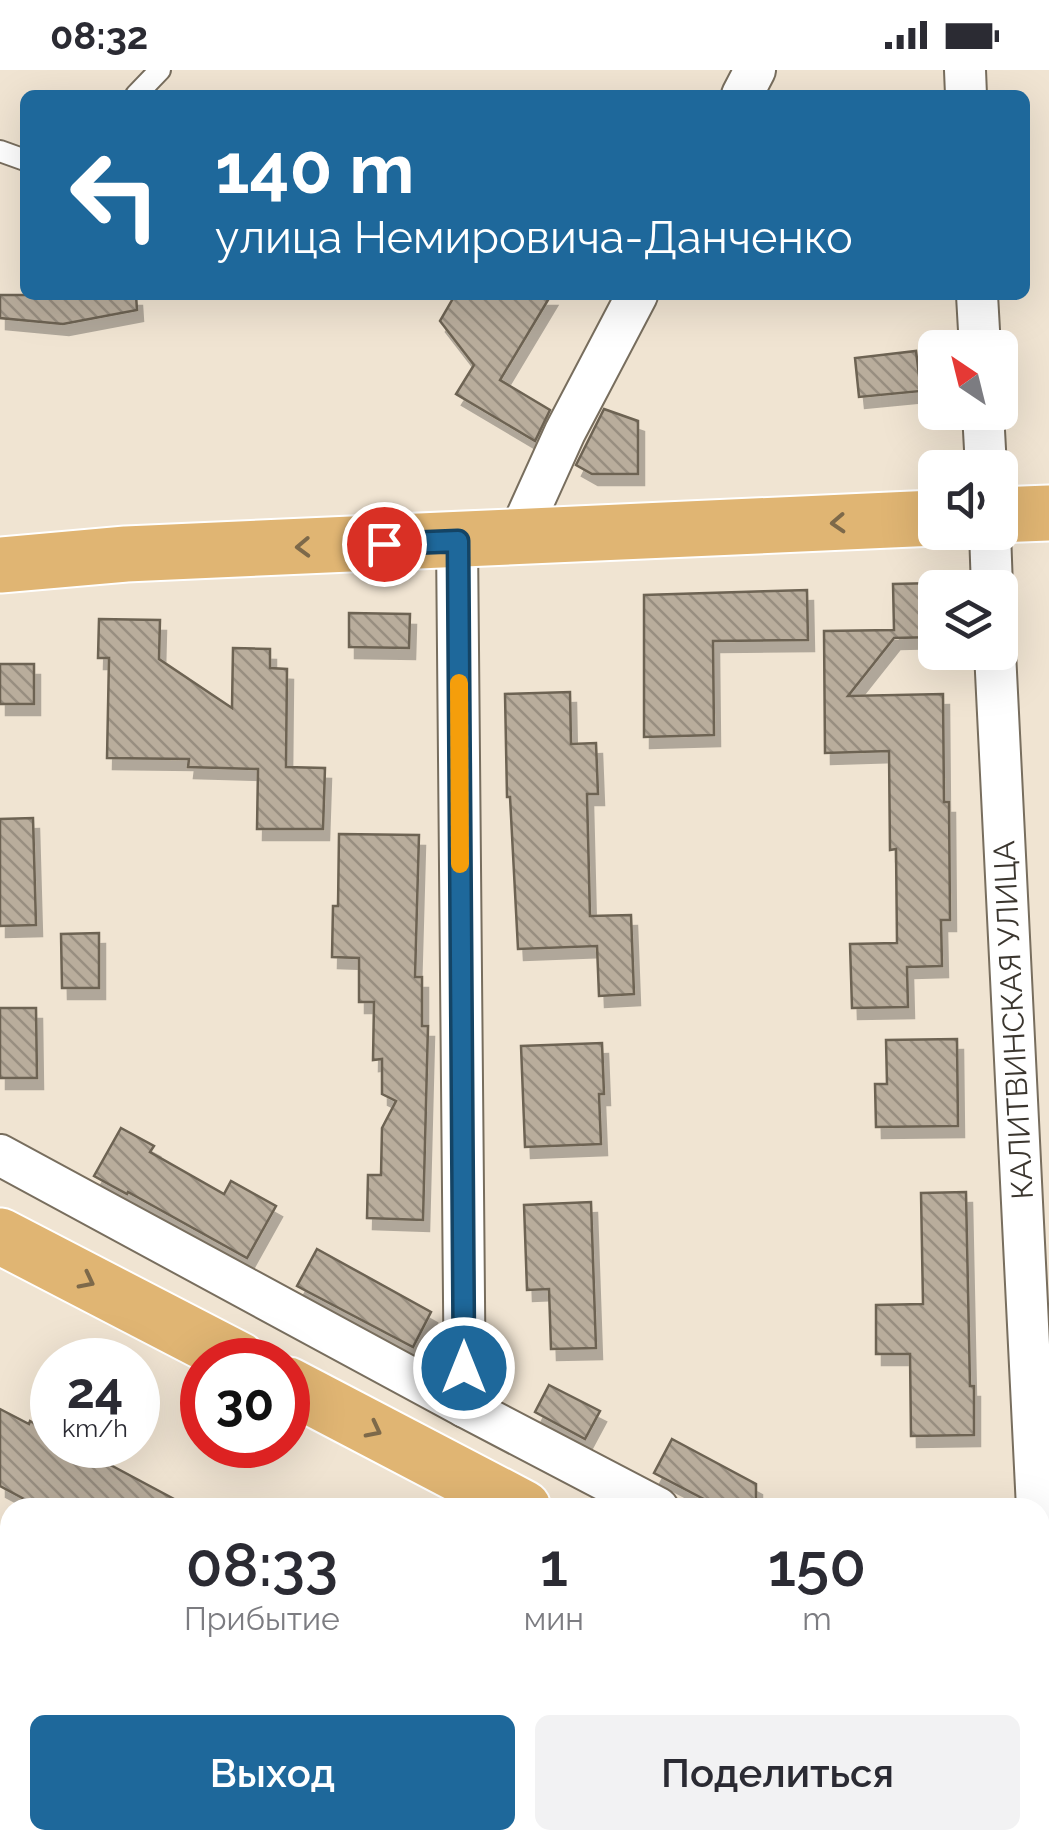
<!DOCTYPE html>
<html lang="ru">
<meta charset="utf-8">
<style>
:root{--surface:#fff;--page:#f2f2f3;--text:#2b2b33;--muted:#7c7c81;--accent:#1e689b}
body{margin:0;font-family:Raleway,sans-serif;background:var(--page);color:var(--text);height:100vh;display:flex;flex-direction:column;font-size:38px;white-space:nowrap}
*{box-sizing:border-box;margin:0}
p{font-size:32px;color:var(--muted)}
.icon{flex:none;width:55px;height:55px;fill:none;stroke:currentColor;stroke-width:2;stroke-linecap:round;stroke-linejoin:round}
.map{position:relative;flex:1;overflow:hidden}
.side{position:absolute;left:0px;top:1428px;width:1050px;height:352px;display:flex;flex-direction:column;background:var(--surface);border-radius:30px 30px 0 0;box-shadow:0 10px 40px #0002}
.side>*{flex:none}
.top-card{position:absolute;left:20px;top:20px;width:1010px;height:210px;border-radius:15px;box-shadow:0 10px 40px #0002;background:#1e689b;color:#fff;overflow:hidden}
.needle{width:65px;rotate:325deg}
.tools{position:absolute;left:918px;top:260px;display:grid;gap:20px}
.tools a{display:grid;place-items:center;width:100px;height:100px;border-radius:15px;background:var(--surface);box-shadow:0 10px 40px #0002;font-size:50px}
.speed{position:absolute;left:30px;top:1268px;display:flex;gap:20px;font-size:50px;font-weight:700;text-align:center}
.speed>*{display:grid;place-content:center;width:130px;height:130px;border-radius:50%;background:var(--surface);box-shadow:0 10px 40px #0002;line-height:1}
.speed small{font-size:25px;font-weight:400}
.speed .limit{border:15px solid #d22;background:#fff;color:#111}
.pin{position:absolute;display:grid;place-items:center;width:85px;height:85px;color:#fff;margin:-42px;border:5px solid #fff;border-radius:50%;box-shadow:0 2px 10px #0007}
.me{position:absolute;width:110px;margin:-55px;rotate:0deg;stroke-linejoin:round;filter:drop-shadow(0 0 8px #0008)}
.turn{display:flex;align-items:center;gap:35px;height:210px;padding:0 30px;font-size:45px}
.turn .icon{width:130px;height:130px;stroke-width:2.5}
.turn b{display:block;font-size:70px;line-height:85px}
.eta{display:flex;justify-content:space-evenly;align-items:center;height:170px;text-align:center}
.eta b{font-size:60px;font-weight:600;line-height:70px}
.primary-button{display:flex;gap:20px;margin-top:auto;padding:20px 30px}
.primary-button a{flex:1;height:115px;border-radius:15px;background:var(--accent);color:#fff;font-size:40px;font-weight:600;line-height:115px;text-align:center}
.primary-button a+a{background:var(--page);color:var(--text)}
.status{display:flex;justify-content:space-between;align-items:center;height:70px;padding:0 50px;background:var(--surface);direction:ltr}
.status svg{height:28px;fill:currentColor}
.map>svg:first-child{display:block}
.building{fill:url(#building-back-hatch);stroke:#6d6353;stroke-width:2.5;filter:url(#shadow)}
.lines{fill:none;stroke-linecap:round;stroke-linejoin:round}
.service-casing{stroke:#786e5e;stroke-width:24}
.minor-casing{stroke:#786e5e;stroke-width:44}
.primary-casing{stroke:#fff;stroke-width:59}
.service{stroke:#fff;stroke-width:20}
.minor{stroke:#fff;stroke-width:40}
.primary{stroke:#e0b573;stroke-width:55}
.oneway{stroke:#7d694a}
.route-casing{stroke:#144465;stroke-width:25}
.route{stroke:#1e689b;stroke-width:18}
.slow{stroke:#f59e0b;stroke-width:18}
.labels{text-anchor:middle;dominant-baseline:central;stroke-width:10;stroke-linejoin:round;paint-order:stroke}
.street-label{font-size:30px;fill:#3b362f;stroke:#fff}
</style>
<div class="status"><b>08:32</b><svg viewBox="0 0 49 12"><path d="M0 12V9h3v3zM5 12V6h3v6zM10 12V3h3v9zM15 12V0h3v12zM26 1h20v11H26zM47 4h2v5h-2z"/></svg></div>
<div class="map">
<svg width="1049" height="1778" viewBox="0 0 1049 1778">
<defs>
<pattern id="building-back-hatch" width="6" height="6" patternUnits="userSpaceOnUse" patternTransform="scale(2.5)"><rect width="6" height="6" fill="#b9ad9c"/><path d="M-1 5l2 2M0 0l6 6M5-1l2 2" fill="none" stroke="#988e80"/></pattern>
<filter id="shadow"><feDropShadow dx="6" dy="11" stdDeviation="0" flood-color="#0004"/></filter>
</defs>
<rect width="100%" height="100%" fill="#f0e4d2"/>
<g class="building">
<path d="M 0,225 L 136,225 L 137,240 L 63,254 L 0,248 Z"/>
<path d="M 455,225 L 551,225 L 500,310 L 550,340 L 535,371 L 456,324 L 474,295 L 440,251 Z"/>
<path d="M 916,281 L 921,321 L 859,327 L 855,288 Z"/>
<path d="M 604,339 L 638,351 L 638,404 L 592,404 L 576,395 Z"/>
<path d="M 935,513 L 935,567 L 894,568 L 848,626 L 943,624 L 944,732 L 949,732 L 950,850 L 941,850 L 942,896 L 907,897 L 908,937 L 852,938 L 850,874 L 897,873 L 896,779 L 890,780 L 889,681 L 825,683 L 824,561 L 894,560 L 893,514 Z"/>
<path d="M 807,520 L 808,570 L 713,571 L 714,665 L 644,667 L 644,525 Z"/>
<path d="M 349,543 L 410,544 L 409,578 L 349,577 Z"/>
<path d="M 99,549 L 160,550 L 159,589 L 232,638 L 233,578 L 270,579 L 270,598 L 287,599 L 286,697 L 325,698 L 323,759 L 257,759 L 258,699 L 188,697 L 189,689 L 107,688 L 109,588 L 98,588 Z"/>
<rect x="0" y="594" width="34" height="40"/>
<path d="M 570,622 L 571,674 L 596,673 L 598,724 L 587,724 L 590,846 L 631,845 L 634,924 L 599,926 L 597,876 L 518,879 L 510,727 L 507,727 L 505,624 Z"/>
<path d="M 33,748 L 36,855 L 0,856 L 0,749 Z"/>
<path d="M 339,764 L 419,765 L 415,907 L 422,907 L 422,956 L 428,956 L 423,1150 L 367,1148 L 368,1105 L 381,1105 L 382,1058 L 396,1031 L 382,1024 L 382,989 L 373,990 L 374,932 L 359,932 L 359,888 L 332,887 L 333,836 L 338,836 Z"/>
<path d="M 99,863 L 99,918 L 62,918 L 61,864 Z"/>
<path d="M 0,938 L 36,938 L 37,1008 L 0,1008 Z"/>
<path d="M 957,969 L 958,1056 L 876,1057 L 875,1014 L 887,1014 L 886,970 Z"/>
<path d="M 602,973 L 604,1024 L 599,1024 L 601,1074 L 525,1077 L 521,976 Z"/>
<path d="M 121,1058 L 154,1076 L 150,1082 L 224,1124 L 231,1111 L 276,1136 L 247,1188 L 128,1122 L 127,1124 L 94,1106 Z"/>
<path d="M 966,1122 L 970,1316 L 974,1316 L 974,1365 L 911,1366 L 910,1284 L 876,1284 L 876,1235 L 923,1234 L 921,1123 Z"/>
<path d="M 591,1132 L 596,1278 L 551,1279 L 549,1219 L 527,1220 L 524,1135 Z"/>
<path d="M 317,1179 L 431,1242 L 413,1277 L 297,1216 Z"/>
<path d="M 549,1315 L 600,1341 L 585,1369 L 535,1342 Z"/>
<path d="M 0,1339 L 29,1354 L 30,1351 L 52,1363 L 52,1375 L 73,1375 L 191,1438 L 41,1438 L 0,1416 Z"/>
<path d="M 672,1369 L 756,1414 L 756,1438 L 721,1438 L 654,1403 Z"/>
</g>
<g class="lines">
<defs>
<g id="service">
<path d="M 136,25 L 160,0"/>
<path d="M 0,81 L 25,90"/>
</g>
<g id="minor">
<path d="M 965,0 L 966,25"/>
<path d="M 742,25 L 755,0"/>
<path d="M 977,225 L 980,278"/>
<path d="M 983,342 L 986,398"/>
<path d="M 990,462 L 992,518"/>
<path d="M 517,468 L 565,362 L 637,225"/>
<path d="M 457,471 L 465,1337"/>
<path d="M 995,582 L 1037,1438"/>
<path d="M 0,1085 L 465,1337 L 658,1438"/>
<path d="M 1040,1503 L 1042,1541 L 1040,1553"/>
<path d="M 591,1778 L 596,1770"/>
</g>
<g id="primary">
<path d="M 1000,445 L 1049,443"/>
<path d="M 0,495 L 126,484 L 935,448"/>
<path d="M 0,1166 L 239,1290"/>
<path d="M 288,1315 L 523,1438"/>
<path d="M 1040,1712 L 1049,1717"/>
</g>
</defs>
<use href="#service" class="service-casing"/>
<use href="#minor" class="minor-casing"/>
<use href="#primary" class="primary-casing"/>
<use href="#service" class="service"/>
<use href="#minor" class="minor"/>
<use href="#primary" class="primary"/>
</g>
<defs><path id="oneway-chevron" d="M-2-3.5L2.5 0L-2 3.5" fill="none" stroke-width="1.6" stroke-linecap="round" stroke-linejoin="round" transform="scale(2.5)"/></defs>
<g class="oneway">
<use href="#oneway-chevron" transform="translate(838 453) rotate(177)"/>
<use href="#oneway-chevron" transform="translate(303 477) rotate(178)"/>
<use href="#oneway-chevron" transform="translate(87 1211) rotate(27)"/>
<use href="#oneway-chevron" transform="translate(374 1360) rotate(27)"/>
</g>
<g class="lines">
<defs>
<path id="route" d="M 384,474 L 458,471 L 464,1298"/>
</defs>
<use href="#route" class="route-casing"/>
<use href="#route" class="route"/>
<path class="slow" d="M 459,613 L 460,794"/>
</g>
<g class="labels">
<g class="street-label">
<text transform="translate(1013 950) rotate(-93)">КАЛИТВИНСКАЯ УЛИЦА</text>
</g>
</g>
</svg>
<div class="tools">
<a><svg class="needle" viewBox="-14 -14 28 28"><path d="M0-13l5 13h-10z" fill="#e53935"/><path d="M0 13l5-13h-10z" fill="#7c7c81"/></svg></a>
<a><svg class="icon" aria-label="sound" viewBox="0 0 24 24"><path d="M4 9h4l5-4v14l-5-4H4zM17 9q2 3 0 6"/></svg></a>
<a><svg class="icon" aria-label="layers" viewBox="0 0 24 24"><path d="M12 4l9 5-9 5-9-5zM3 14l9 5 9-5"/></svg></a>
</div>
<div class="speed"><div>24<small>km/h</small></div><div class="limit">30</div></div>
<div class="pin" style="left:384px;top:474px;background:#d93025"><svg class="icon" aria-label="arrive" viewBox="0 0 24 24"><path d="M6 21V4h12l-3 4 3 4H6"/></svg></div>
<svg class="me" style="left:464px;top:1298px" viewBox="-20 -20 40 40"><circle r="17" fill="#1e689b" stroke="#fff" stroke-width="3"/><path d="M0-11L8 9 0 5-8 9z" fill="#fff"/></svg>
<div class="top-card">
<div class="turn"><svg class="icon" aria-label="left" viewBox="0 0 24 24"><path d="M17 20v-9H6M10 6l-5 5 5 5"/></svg><div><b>140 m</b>улица Немировича-Данченко</div></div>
</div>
<section class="side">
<div class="eta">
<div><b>08:33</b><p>Прибытие</p></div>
<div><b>1</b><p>мин</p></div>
<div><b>150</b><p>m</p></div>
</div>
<div class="primary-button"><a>Выход</a><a>Поделиться</a></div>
</section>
</div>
